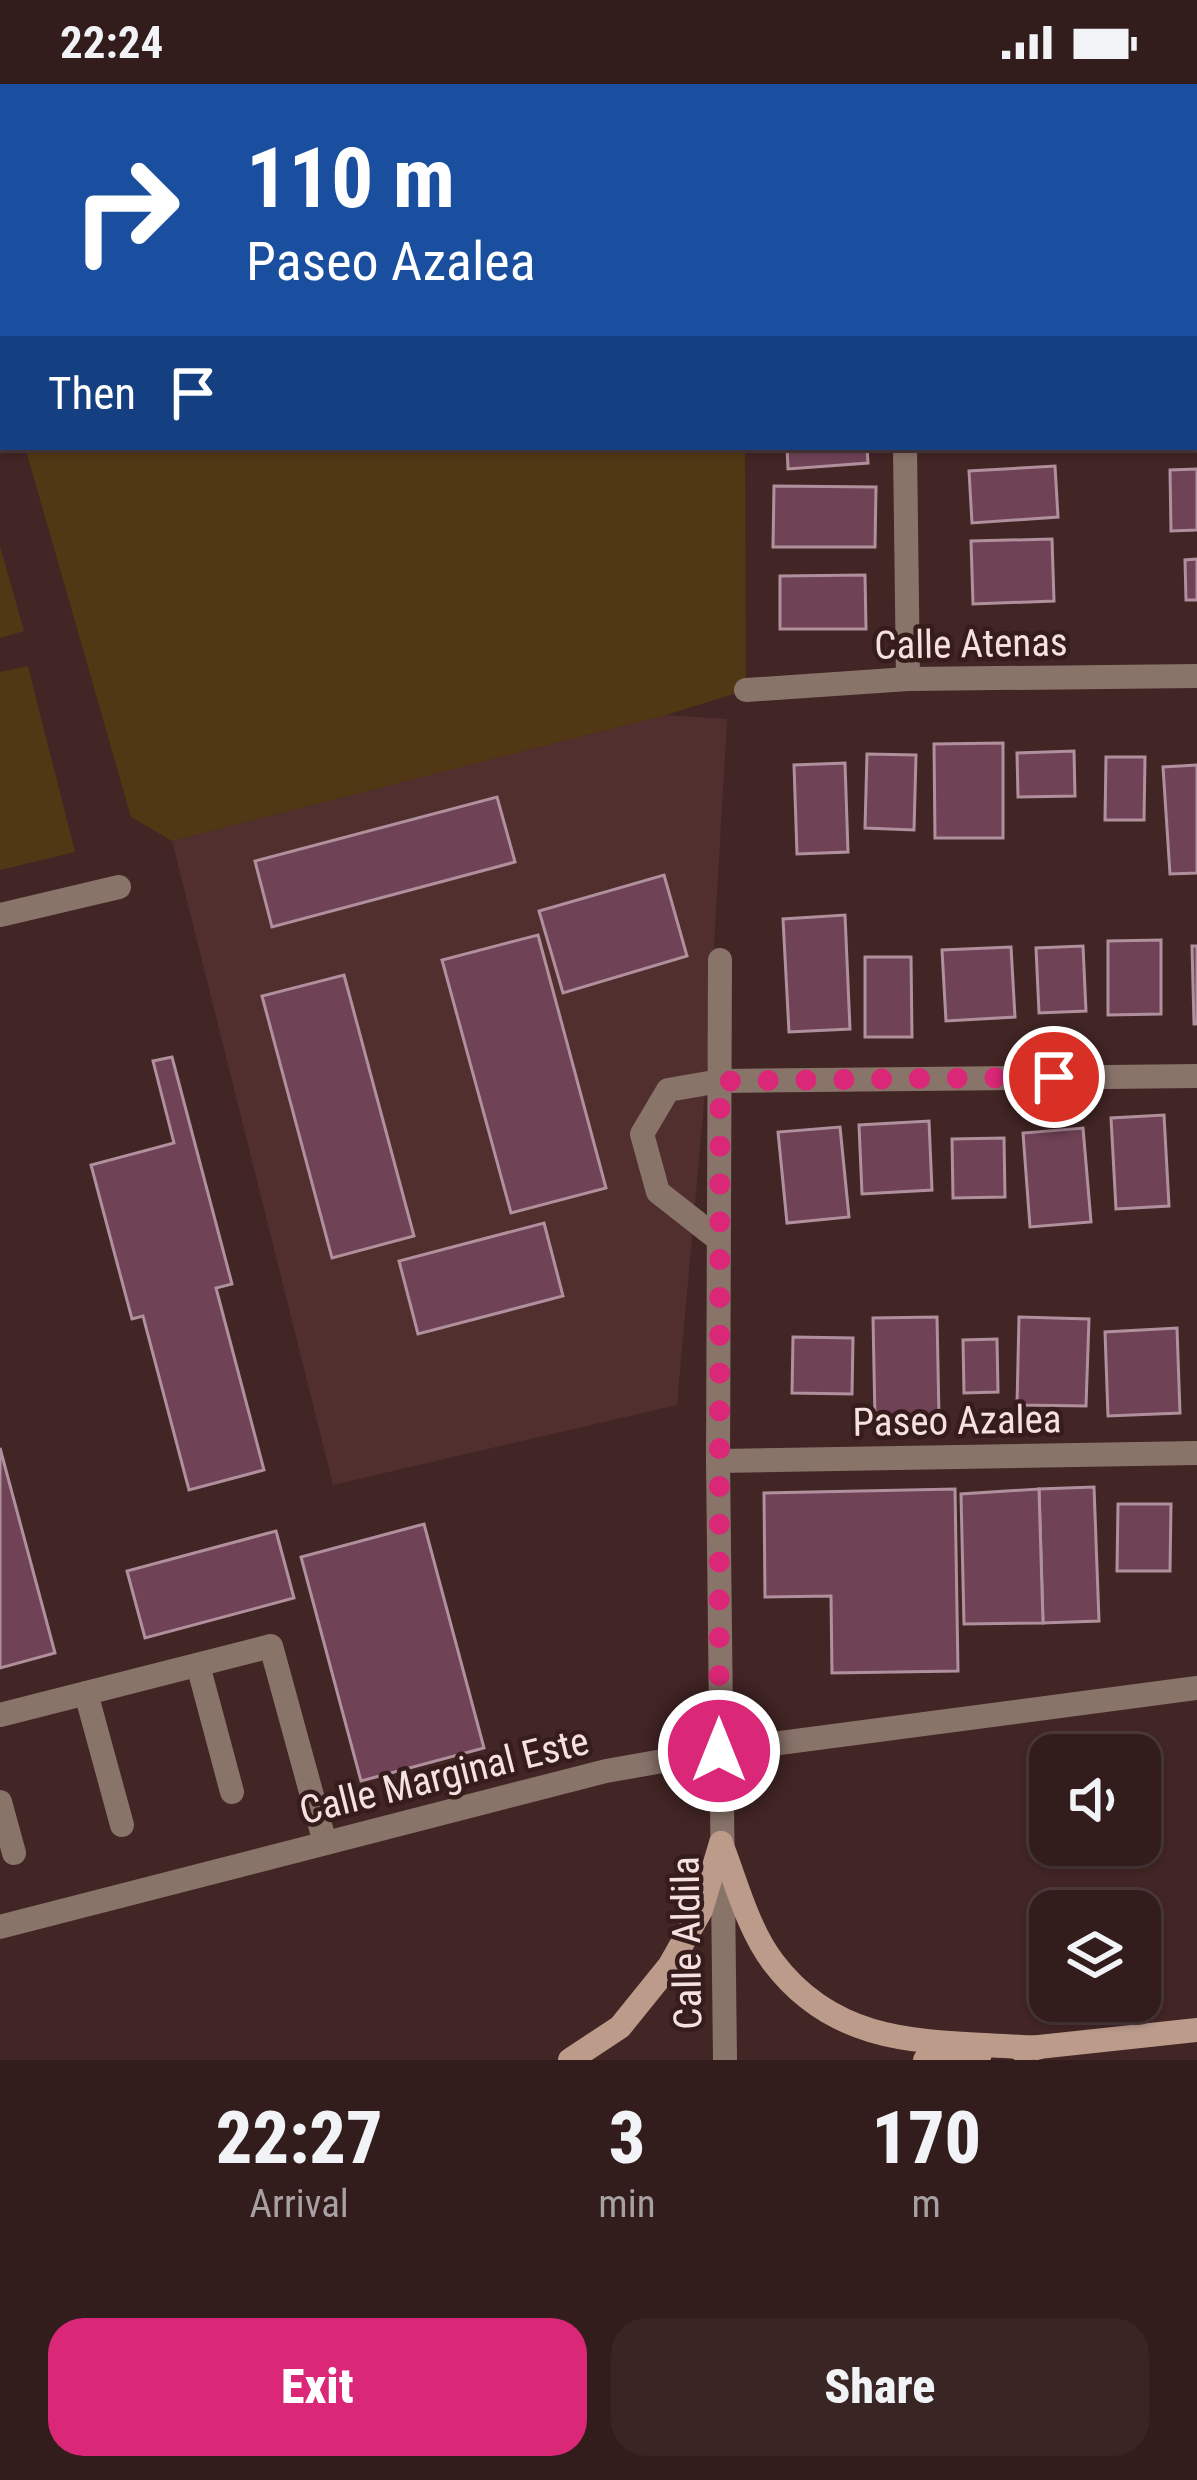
<!DOCTYPE html>
<style>
:root{--surface:#321c1c;--page:#3a2525;--text:#f1f3f6;--muted:#a8a1a3;--line:#4d3a3b;--accent:#db2777}
body{margin:0;font-family:"Roboto Condensed",sans-serif;background:var(--page);color:var(--text);height:100vh;display:flex;flex-direction:column;font-size:45px;white-space:nowrap}
*{box-sizing:border-box;margin:0}
p{font-size:39px;color:var(--muted)}
.icon{flex:none;width:66px;height:66px;fill:none;stroke:currentColor;stroke-width:2;stroke-linecap:round;stroke-linejoin:round}
.map{position:relative;height:1976px;overflow:hidden}
.panel{display:flex;flex-direction:column;background:var(--surface);flex:1}
.panel>*{flex:none}
.banner{position:absolute;left:0px;top:0px;width:1197px;height:366px;box-shadow:0 3px 9px #0004,0 0 0 3px var(--line);background:#1a4fa0;color:#fff;overflow:hidden}
.controls{position:absolute;left:1029px;top:1650px;display:grid;gap:24px}
.controls a{display:grid;place-items:center;width:132px;height:132px;border-radius:24px;background:var(--surface);box-shadow:0 3px 9px #0004,0 0 0 3px var(--line);font-size:60px}
.pin{position:absolute;display:grid;place-items:center;width:102px;height:102px;color:#fff;margin:-51px;border:6px solid #fff;border-radius:50%;box-shadow:0 3px 12px #0007}
.me{position:absolute;width:132px;margin:-66px;rotate:0deg;stroke-linejoin:round;filter:drop-shadow(0 0 9px #0008)}
.turn{display:flex;align-items:center;gap:42px;height:252px;padding:0 48px;font-size:54px}
.turn .icon{width:156px;height:156px;stroke-width:2.5}
.turn b{display:block;font-size:84px;line-height:102px}
.then{display:flex;align-items:center;height:114px;padding:0 48px;background:#0003;gap:24px;font-size:45px}
.eta{display:flex;justify-content:space-evenly;align-items:center;height:204px;text-align:center}
.eta b{font-size:72px;font-weight:800;line-height:84px}
.cta{display:flex;gap:24px;margin-top:auto;padding:24px 48px}
.cta a{flex:1;height:138px;border-radius:36px;background:var(--accent);color:#fff;font-size:48px;font-weight:800;line-height:138px;text-align:center}
.cta a+a{background:var(--page);color:var(--text)}
.status{display:flex;justify-content:space-between;align-items:center;height:84px;padding:0 60px;background:var(--surface);direction:ltr}
.status svg{height:33px;fill:currentColor}
.map>svg:first-child{display:block}
.built{fill:#512f2f}
.green{fill:#513814}
.building{fill:#6f4255;stroke:#b1909d;stroke-width:3}
.lines{fill:none;stroke-linecap:round;stroke-linejoin:round}
.lane{stroke:#89746a;stroke-width:24}
.street{stroke:#89746a;stroke-width:24}
.secondary{stroke:#bc9b8b;stroke-width:24}
.route{stroke:#db2777;stroke-width:21;stroke-dasharray:0 37.8}
.labels{text-anchor:middle;dominant-baseline:central;stroke-width:9;stroke-linejoin:round;paint-order:stroke}
.street-label{font-size:39px;fill:#f5e1e0;stroke:#371c1c}
</style>
<div class="status"><b>22:24</b><svg viewBox="0 0 49 12"><path d="M0 12V9h3v3zM5 12V6h3v6zM10 12V3h3v9zM15 12V0h3v12zM26 1h20v11H26zM47 4h2v5h-2z"/></svg></div>
<div class="map">
<svg width="1197" height="1976" viewBox="0 0 1197 1976">
<rect width="100%" height="100%" fill="#422525"/>
<path class="built" d="M 666,631 L 727,635 L 707,986 L 677,1321 L 333,1401 L 172,757 Z"/>
<g class="green">
<path d="M 25,363 L 745,363 L 746,606 L 666,631 L 172,757 L 131,733 Z"/>
<path d="M 0,462 L 24,547 L 0,554 Z"/>
<path d="M 28,582 L 75,768 L 0,786 L 0,588 Z"/>
</g>
<g class="building">
<path d="M 27,0 L 117,0 L 118,3 L 28,3 Z"/>
<path d="M 293,0 L 369,0 L 370,3 L 294,3 Z"/>
<rect x="995" y="0" width="75" height="3"/>
<path d="M 1149,0 L 1197,0 L 1197,79 L 1194,79 L 1194,3 Z"/>
<path d="M 787,363 L 867,363 L 868,379 L 788,385 Z"/>
<path d="M 1055,382 L 1058,433 L 972,439 L 969,387 Z"/>
<path d="M 1197,385 L 1197,446 L 1171,447 L 1170,386 Z"/>
<path d="M 774,402 L 876,403 L 875,463 L 773,463 Z"/>
<path d="M 1052,455 L 1054,517 L 973,520 L 971,457 Z"/>
<path d="M 1197,475 L 1197,516 L 1186,516 L 1185,476 Z"/>
<path d="M 865,491 L 866,545 L 780,545 L 780,492 Z"/>
<path d="M 1003,659 L 1003,754 L 935,754 L 934,660 Z"/>
<path d="M 1074,667 L 1075,712 L 1018,713 L 1017,669 Z"/>
<path d="M 867,670 L 916,671 L 914,746 L 865,744 Z"/>
<path d="M 1106,673 L 1145,673 L 1144,736 L 1105,736 Z"/>
<path d="M 845,679 L 848,768 L 797,770 L 794,681 Z"/>
<path d="M 1197,681 L 1197,789 L 1170,790 L 1163,683 Z"/>
<path d="M 497,713 L 515,778 L 272,843 L 255,777 Z"/>
<path d="M 664,791 L 687,872 L 563,909 L 539,827 Z"/>
<path d="M 845,831 L 850,945 L 789,948 L 783,835 Z"/>
<path d="M 538,851 L 606,1104 L 511,1129 L 442,876 Z"/>
<path d="M 1161,856 L 1161,930 L 1108,931 L 1108,857 Z"/>
<path d="M 1083,862 L 1086,927 L 1039,929 L 1036,864 Z"/>
<path d="M 1192,862 L 1197,862 L 1197,940 L 1194,940 Z"/>
<path d="M 1011,863 L 1015,933 L 946,937 L 942,866 Z"/>
<path d="M 865,873 L 911,873 L 912,953 L 865,953 Z"/>
<path d="M 344,891 L 414,1152 L 332,1174 L 262,912 Z"/>
<path d="M 172,973 L 232,1200 L 216,1204 L 264,1386 L 189,1406 L 143,1232 L 132,1235 L 91,1081 L 174,1059 L 153,977 Z"/>
<path d="M 1164,1031 L 1169,1122 L 1116,1125 L 1111,1034 Z"/>
<path d="M 929,1037 L 932,1106 L 862,1110 L 859,1041 Z"/>
<path d="M 840,1043 L 849,1133 L 787,1139 L 778,1048 Z"/>
<path d="M 1083,1044 L 1091,1138 L 1030,1143 L 1023,1049 Z"/>
<path d="M 1004,1054 L 1005,1113 L 953,1114 L 952,1055 Z"/>
<path d="M 544,1139 L 563,1212 L 418,1250 L 399,1177 Z"/>
<path d="M 937,1233 L 939,1333 L 875,1335 L 873,1234 Z"/>
<path d="M 1019,1233 L 1089,1235 L 1086,1322 L 1017,1321 Z"/>
<path d="M 1177,1244 L 1180,1329 L 1108,1332 L 1105,1248 Z"/>
<path d="M 793,1253 L 853,1254 L 852,1310 L 792,1309 Z"/>
<path d="M 997,1255 L 998,1308 L 964,1309 L 963,1256 Z"/>
<path d="M 0,1364 L 55,1569 L 0,1584 Z"/>
<path d="M 1094,1403 L 1099,1537 L 1043,1539 L 1039,1405 Z"/>
<path d="M 955,1405 L 958,1587 L 832,1589 L 831,1512 L 765,1513 L 764,1409 Z"/>
<path d="M 1039,1405 L 1043,1539 L 964,1540 L 961,1410 Z"/>
<path d="M 1118,1420 L 1171,1420 L 1170,1487 L 1117,1487 Z"/>
<path d="M 424,1440 L 484,1664 L 361,1697 L 301,1473 Z"/>
<path d="M 276,1447 L 294,1514 L 145,1554 L 127,1487 Z"/>
</g>
<g class="lines">
<g class="lane">
<path d="M 0,831 L 119,803"/>
<path d="M 718,1155 L 658,1108 L 642,1050 L 668,1006 L 720,997"/>
<path d="M 198,1581 L 232,1708"/>
<path d="M 86,1609 L 122,1741"/>
<path d="M 0,1631 L 271,1562 L 325,1759"/>
<path d="M 0,1718 L 14,1769"/>
</g>
<g class="street">
<path d="M 1194,130 L 1197,130"/>
<path d="M 905,363 L 908,595"/>
<path d="M 746,606 L 908,595 L 1197,592"/>
<path d="M 720,876 L 718,1377 L 725,1976"/>
<path d="M 720,997 L 1197,992"/>
<path d="M 718,1377 L 1197,1369"/>
<path d="M 0,1843 L 606,1687 L 719,1667 L 1197,1604"/>
</g>
<g class="secondary">
<path d="M 721,1759 C 736,1798 748,1845 773,1878 C 841,1968 936,1956 1037,1964"/>
<path d="M 1020,1965 L 1197,1946"/>
<path d="M 570,1976 L 620,1943 L 670,1881 L 701,1826 L 721,1759"/>
<path d="M 925,1976 L 980,1970"/>
</g>
</g>
<g class="lines">
<path class="route" d="M 719,1667 L 720,997 L 1054,993"/>
</g>
<g class="labels">
<g class="street-label">
<text transform="translate(971 560) rotate(-1)">Calle Atenas</text>
<text transform="translate(957 1337) rotate(-1)">Paseo Azalea</text>
<text transform="translate(444 1692) rotate(-14)">Calle Marginal Este</text>
<text transform="translate(687 1859) rotate(-91)">Calle Aldila</text>
</g>
</g>
</svg>
<div class="controls">
<a><svg class="icon" aria-label="sound" viewBox="0 0 24 24"><path d="M4 9h4l5-4v14l-5-4H4zM17 9q2 3 0 6"/></svg></a>
<a><svg class="icon" aria-label="layers" viewBox="0 0 24 24"><path d="M12 4l9 5-9 5-9-5zM3 14l9 5 9-5"/></svg></a>
</div>
<div class="pin" style="left:1054px;top:993px;background:#d93025"><svg class="icon" aria-label="arrive" viewBox="0 0 24 24"><path d="M6 21V4h12l-3 4 3 4H6"/></svg></div>
<svg class="me" style="left:719px;top:1667px" viewBox="-20 -20 40 40"><circle r="17" fill="#db2777" stroke="#fff" stroke-width="3"/><path d="M0-11L8 9 0 5-8 9z" fill="#fff"/></svg>
<div class="banner">
<div class="turn"><svg class="icon" aria-label="right" viewBox="0 0 24 24"><path d="M7 20v-9h11M14 6l5 5-5 5"/></svg><div><b>110 m</b>Paseo Azalea</div></div>
<div class="then">Then<svg class="icon" aria-label="arrive" viewBox="0 0 24 24"><path d="M6 21V4h12l-3 4 3 4H6"/></svg></div>
</div>
</div>
<section class="panel">
<div class="eta">
<div><b>22:27</b><p>Arrival</p></div>
<div><b>3</b><p>min</p></div>
<div><b>170</b><p>m</p></div>
</div>
<div class="cta"><a>Exit</a><a>Share</a></div>
</section>
